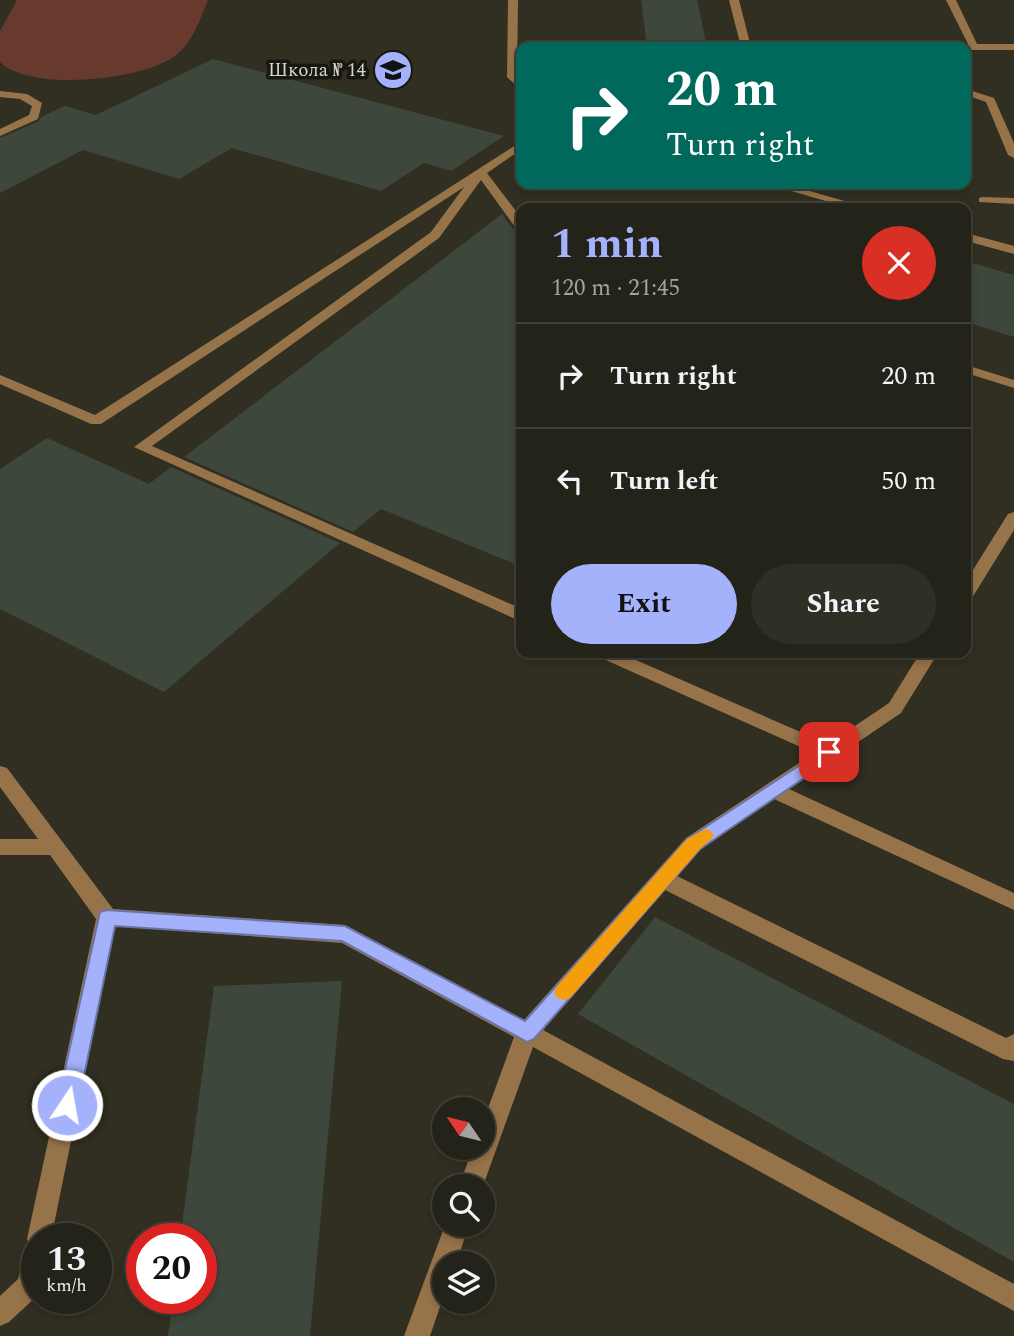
<!DOCTYPE html>
<meta charset="utf-8">
<style>
:root{--surface:#242319;--page:#302f26;--text:#f1f3f6;--muted:#a3a4a2;--line:#414038;--accent:#a4b2fc}
body{margin:0;font-family:Spectral,serif;background:var(--page);color:var(--text);height:100vh;display:flex;flex-direction:column;font-size:26px;white-space:nowrap}
*{box-sizing:border-box;margin:0}
p{font-size:23px;color:var(--muted)}
.icon{flex:none;width:38px;height:38px;fill:none;stroke:currentColor;stroke-width:2;stroke-linecap:round;stroke-linejoin:round}
.map{position:relative;flex:1;overflow:hidden}
.drawer{position:absolute;left:516px;top:203px;width:455px;height:455px;display:flex;flex-direction:column;background:var(--surface);border-radius:14px;box-shadow:0 4px 10px #0003,0 0 0 2px var(--line)}
.drawer>*{flex:none}
.hud{position:absolute;left:516px;top:42px;width:455px;height:147px;border-radius:14px;box-shadow:0 4px 10px #0003,0 0 0 2px var(--line);background:#00695c;color:#fff;overflow:hidden}
.needle{width:46px;rotate:305deg}
.tools{position:absolute;left:432px;top:1097px;display:grid;gap:14px}
.tools a{display:grid;place-items:center;width:63px;height:63px;border-radius:50%;background:var(--surface);box-shadow:0 4px 10px #0003,0 0 0 2px var(--line);font-size:35px}
.speed{position:absolute;left:21px;top:1223px;display:flex;gap:14px;font-size:35px;font-weight:700;text-align:center}
.speed>*{display:grid;place-content:center;width:91px;height:91px;border-radius:50%;background:var(--surface);box-shadow:0 4px 10px #0003,0 0 0 2px var(--line);line-height:1}
.speed small{font-size:18px;font-weight:400}
.speed .limit{border:10px solid #d22;background:#fff;color:#111}
.pin{position:absolute;display:grid;place-items:center;width:60px;height:60px;color:#fff;margin:-30px;border-radius:14px;box-shadow:0 4px 10px #0006}
.me{position:absolute;width:77px;margin:-38px;rotate:12deg;stroke-linejoin:round;filter:drop-shadow(0 0 5px #0008)}
.turn{display:flex;align-items:center;gap:24px;height:147px;padding:0 35px;font-size:32px}
.turn .icon{width:91px;height:91px;stroke-width:2.5}
.turn b{display:block;font-size:49px;line-height:60px}
.round{display:grid;place-items:center;flex:none;width:74px;height:74px;border-radius:37px;background:var(--page)}
.headline{display:flex;align-items:center;justify-content:space-between;height:119px;padding:0 35px}
h1{font-size:42px;font-weight:700;line-height:52px;color:var(--accent)}
.cta{display:flex;gap:14px;margin-top:auto;padding:14px 35px}
.cta a{flex:1;height:80px;border-radius:42px;background:var(--accent);color:#111;font-size:28px;font-weight:700;line-height:80px;text-align:center}
.cta a+a{background:var(--page);color:var(--text)}
ul{padding:0;list-style:none}
li{display:flex;align-items:center;gap:21px;height:105px;padding:0 35px;border-top:2px solid var(--line)}
li div{flex:1}
li b{display:block;font-size:26px}
li em{font-style:normal}
.map>svg:first-child{display:block}
.green{fill:#683a2e}
.building{fill:#3d473b}
.lines{fill:none;stroke-linecap:round;stroke-linejoin:round}
.minor{fill:#977349;fill-rule:evenodd}
.route{fill:#a4b2fc;stroke:#6b74a4;stroke-width:2}
.slow{fill:#f59e0b}
.labels{text-anchor:middle;dominant-baseline:central;stroke-width:7;stroke-linejoin:round;paint-order:stroke}
.far-poi-label{font-size:19px;fill:#d5d5cc;stroke:#181711;text-anchor:end}
</style>
<div class="map">
<svg width="1014" height="1336" viewBox="0 0 1014 1336">
<rect width="100%" height="100%" fill="#302f21"/>
<path class="green" d="M 17,0 L 208,0 C 199,22 192,45 172,58 C 138,80 30,92 0,62 L 0,31 Z"/>
<g class="building">
<path d="M 641,0 L 697,0 L 707,47 L 647,47 Z"/>
<path d="M 213,59 L 504,136 L 451,171 L 424,163 L 381,191 L 232,148 L 179,179 L 83,150 L 0,193 L 0,138 L 39,121 L 41,117 L 65,106 L 96,115 Z"/>
<path d="M 502,214 L 516,233 L 522,234 L 522,567 L 381,509 L 353,532 L 184,457 Z"/>
<path d="M 966,261 L 1014,275 L 1014,337 L 966,322 Z"/>
<path d="M 47,438 L 149,484 L 171,467 L 340,543 L 164,692 L 0,609 L 0,469 Z"/>
<path d="M 655,917 L 1014,1104 L 1014,1262 L 578,1014 Z"/>
<path d="M 342,981 L 310,1336 L 168,1336 L 173,1298 L 201,1298 L 201,1239 L 180,1239 L 214,986 Z"/>
</g>
<g class="lines">
<g class="minor">
<path d="M 508,0 L 518,0 L 517,76 L 522,81 L 522,91 L 507,77 Z"/>
<path d="M 729,0 L 739,0 L 751,47 L 741,47 Z"/>
<path d="M 946,0 L 956,0 L 977,44 L 1014,44 L 1014,50 L 966,50 L 966,47 L 961,47 L 968,44 Z"/>
<path d="M 966,89 L 994,98 L 1014,143 L 1014,158 L 1008,155 L 986,102 L 966,95 Z"/>
<path d="M 0,91 L 27,94 L 42,103 L 38,119 L 0,136 L 0,129 L 29,115 L 32,106 L 20,99 L 0,97 Z"/>
<path d="M 522,141 L 522,149 L 487,173 L 522,219 L 522,231 L 518,231 L 481,180 L 439,238 L 152,446 L 522,609 L 522,622 L 134,447 L 431,232 L 464,187 L 101,424 L 91,424 L 0,384 L 0,375 L 95,415 Z"/>
<path d="M 767,184 L 785,184 L 869,208 L 850,208 Z"/>
<path d="M 983,197 L 1014,198 L 1014,204 L 979,202 L 979,198 Z"/>
<path d="M 966,233 L 1014,246 L 1014,254 L 966,241 Z"/>
<path d="M 966,365 L 1014,380 L 1014,388 L 966,373 Z"/>
<path d="M 1014,512 L 1014,530 L 972,598 L 966,600 L 966,581 L 1008,514 Z"/>
<path d="M 596,653 L 620,653 L 828,744 L 889,703 L 920,653 L 938,653 L 901,713 L 789,789 L 1014,893 L 1014,910 L 774,799 L 700,850 L 677,876 L 1006,1038 L 1014,1034 L 1014,1061 L 1003,1059 L 665,890 L 543,1030 L 1014,1284 L 1014,1311 L 533,1047 L 483,1186 L 459,1186 L 473,1148 L 483,1148 L 483,1122 L 514,1037 L 342,943 L 115,926 L 51,1239 L 37,1239 L 37,1296 L 9,1322 L 0,1326 L 0,1296 L 18,1279 L 28,1242 L 27,1239 L 96,919 L 50,855 L 0,855 L 0,839 L 38,839 L 0,787 L 0,766 L 7,768 L 113,909 L 345,925 L 524,1020 L 686,838 L 814,753 L 599,657 Z"/>
<path d="M 445,1225 L 469,1225 L 456,1264 L 444,1264 L 444,1295 L 430,1336 L 404,1336 Z"/>
</g>
</g>
<path class="route" d="M 829,746 L 838,752 L 835,757 L 700,849 L 534,1039 L 527,1042 L 342,941 L 115,926 L 78,1105 L 75,1112 L 67,1115 L 60,1112 L 57,1105 L 100,912 L 107,910 L 345,926 L 525,1021 L 687,839 Z"/>
<path class="slow" d="M 705,829 L 711,831 L 714,836 L 700,849 L 570,998 L 564,1000 L 557,998 L 554,992 L 557,986 L 687,839 Z"/>
<defs>
<symbol id="school-disc" viewBox="-11 -11 22 22"><circle r="9.5" fill="#a4b2fc" stroke="#181711"/><path d="M0-5L7-2L0 1L-7-2ZM-4 1L0 2.5L4 1V4Q0 6-4 4Z" fill="#111"/></symbol>
</defs>
<g fill-rule="evenodd">
<use href="#school-disc" x="371" y="48" width="44" height="44"/>
</g>
<g class="labels">
<g class="far-poi-label">
<text x="366" y="70">Школа № 14</text>
</g>
</g>
</svg>
<div class="tools">
<a><svg class="needle" viewBox="-14 -14 28 28"><path d="M0-13l5 13h-10z" fill="#e53935"/><path d="M0 13l5-13h-10z" fill="#a3a4a2"/></svg></a>
<a><svg class="icon" aria-label="search" viewBox="0 0 24 24"><circle cx="10" cy="10" r="6"/><path d="M15 15l6 6"/></svg></a>
<a><svg class="icon" aria-label="layers" viewBox="0 0 24 24"><path d="M12 4l9 5-9 5-9-5zM3 14l9 5 9-5"/></svg></a>
</div>
<div class="speed"><div>13<small>km/h</small></div><div class="limit">20</div></div>
<div class="pin" style="left:829px;top:752px;background:#d93025"><svg class="icon" aria-label="arrive" viewBox="0 0 24 24"><path d="M6 21V4h12l-3 4 3 4H6"/></svg></div>
<svg class="me" style="left:67px;top:1105px" viewBox="-20 -20 40 40"><circle r="17" fill="#a4b2fc" stroke="#fff" stroke-width="3"/><path d="M0-11L8 9 0 5-8 9z" fill="#fff"/></svg>
<div class="hud">
<div class="turn"><svg class="icon" aria-label="right" viewBox="0 0 24 24"><path d="M7 20v-9h11M14 6l5 5-5 5"/></svg><div><b>20 m</b>Turn right</div></div>
</div>
<section class="drawer">
<div class="headline"><div><h1>1 min</h1><p>120 m · 21:45</p></div><a class="round" style="background:#d93025;color:#fff"><svg class="icon" aria-label="close" viewBox="0 0 24 24"><path d="M6 6l12 12M18 6L6 18"/></svg></a></div>
<ul>
<li><svg class="icon" aria-label="right" viewBox="0 0 24 24"><path d="M7 20v-9h11M14 6l5 5-5 5"/></svg><div><b>Turn right</b></div><em>20 m</em></li>
<li><svg class="icon" aria-label="left" viewBox="0 0 24 24"><path d="M17 20v-9H6M10 6l-5 5 5 5"/></svg><div><b>Turn left</b></div><em>50 m</em></li>
</ul>
<div class="cta"><a>Exit</a><a>Share</a></div>
</section>
</div>
